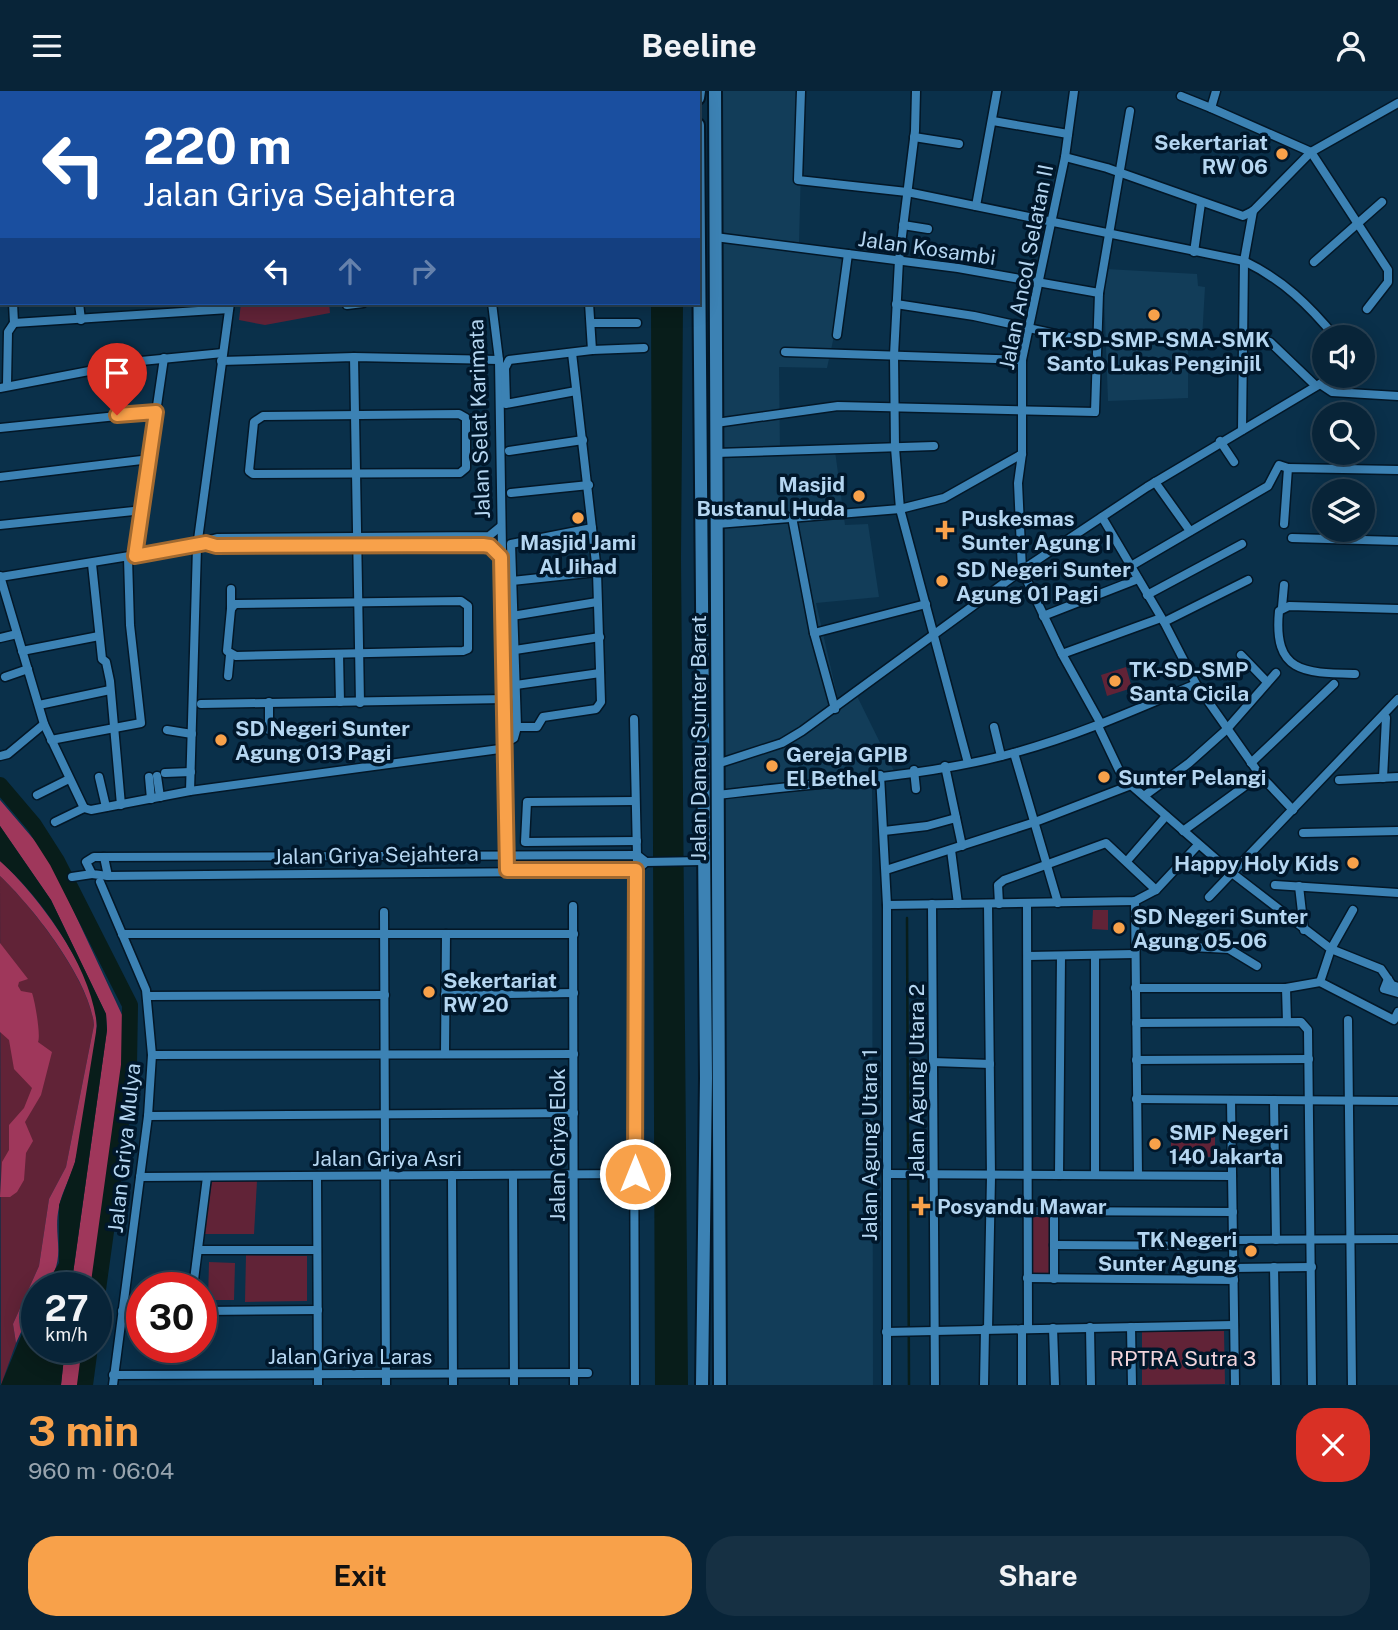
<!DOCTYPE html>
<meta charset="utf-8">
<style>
:root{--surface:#082438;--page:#163043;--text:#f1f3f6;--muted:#98a4ae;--line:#294153;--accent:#f8a14a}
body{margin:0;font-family:"Public Sans",sans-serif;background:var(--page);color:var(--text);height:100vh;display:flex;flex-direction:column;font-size:26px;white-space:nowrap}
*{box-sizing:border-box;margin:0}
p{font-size:23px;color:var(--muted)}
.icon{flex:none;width:38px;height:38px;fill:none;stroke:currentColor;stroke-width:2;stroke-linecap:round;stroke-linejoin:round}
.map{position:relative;height:1294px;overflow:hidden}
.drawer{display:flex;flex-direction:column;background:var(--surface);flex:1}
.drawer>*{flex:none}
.hud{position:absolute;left:0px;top:0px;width:700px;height:214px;box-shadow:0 4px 18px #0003,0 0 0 2px var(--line);background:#1a4fa0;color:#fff;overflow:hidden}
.tools{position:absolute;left:1312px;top:234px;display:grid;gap:14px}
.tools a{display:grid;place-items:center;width:63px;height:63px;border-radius:50%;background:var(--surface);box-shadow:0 4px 18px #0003,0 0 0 2px var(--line);font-size:35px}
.speed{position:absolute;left:21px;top:1181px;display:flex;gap:14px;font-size:35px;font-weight:700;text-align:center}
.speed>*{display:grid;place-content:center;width:91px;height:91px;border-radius:50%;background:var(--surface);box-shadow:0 4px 18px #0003,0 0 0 2px var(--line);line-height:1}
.speed small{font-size:18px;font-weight:400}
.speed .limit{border:10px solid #d22;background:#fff;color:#111}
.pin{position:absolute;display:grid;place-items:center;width:60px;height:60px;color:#fff;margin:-72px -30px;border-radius:50% 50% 50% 0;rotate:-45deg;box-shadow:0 0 7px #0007}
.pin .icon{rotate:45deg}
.me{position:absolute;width:77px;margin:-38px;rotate:0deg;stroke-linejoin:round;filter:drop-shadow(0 0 5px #0008)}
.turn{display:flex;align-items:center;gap:24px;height:147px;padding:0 28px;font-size:32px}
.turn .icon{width:91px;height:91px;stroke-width:2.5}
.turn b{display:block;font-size:49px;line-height:60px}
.lanes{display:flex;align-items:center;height:66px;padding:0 28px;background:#0003;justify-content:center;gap:35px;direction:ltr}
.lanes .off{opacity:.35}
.round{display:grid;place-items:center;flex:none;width:74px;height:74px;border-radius:28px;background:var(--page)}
.headline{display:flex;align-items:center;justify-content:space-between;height:119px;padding:0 28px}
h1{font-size:42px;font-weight:700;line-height:52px;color:var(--accent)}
.action{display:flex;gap:14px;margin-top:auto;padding:14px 28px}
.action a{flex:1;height:80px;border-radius:28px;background:var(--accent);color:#111;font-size:28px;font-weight:700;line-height:80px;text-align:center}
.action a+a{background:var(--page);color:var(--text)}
header{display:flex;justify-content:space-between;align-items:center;height:91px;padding:0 28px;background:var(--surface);font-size:32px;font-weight:700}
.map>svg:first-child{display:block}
.built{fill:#123d59}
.green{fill:#612337}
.forest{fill:#9f375b}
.water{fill:#081d1a}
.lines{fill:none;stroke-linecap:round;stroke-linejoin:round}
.stream{stroke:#081d1a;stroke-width:2.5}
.river{stroke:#081d1a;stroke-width:16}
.minor-casing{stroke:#031727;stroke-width:11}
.tertiary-casing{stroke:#031727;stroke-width:14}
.secondary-casing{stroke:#031727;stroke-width:16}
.minor{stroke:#3c82b4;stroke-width:8}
.tertiary{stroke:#3c82b4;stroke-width:10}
.secondary{stroke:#3c82b4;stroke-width:12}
.route-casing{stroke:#a16930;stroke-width:18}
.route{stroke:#f8a14a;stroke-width:12}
.poi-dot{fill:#f8a14a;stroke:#00172b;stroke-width:2.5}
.labels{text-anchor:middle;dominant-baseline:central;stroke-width:7;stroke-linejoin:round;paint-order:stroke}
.poi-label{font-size:21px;font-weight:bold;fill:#b5d6f1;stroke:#00172b;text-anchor:start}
.street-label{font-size:21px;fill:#b5d6f1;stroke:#00172b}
.park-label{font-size:21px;fill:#f2d4db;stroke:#00172b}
</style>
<header><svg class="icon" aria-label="menu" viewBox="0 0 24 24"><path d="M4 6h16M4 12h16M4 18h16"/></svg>Beeline<svg class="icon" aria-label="person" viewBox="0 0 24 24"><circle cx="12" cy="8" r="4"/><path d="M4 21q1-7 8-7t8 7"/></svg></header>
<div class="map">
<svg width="1398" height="1294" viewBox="0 0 1398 1294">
<rect width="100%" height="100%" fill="#0a304a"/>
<g class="built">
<path d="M 723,0 L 803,0 L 799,152 L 850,172 L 827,277 L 779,276 L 780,362 L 835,360 L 845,434 L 868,433 L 879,506 L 816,512 L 839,613 L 856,603 L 894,680 L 872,682 L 873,1294 L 726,1294 L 721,442 Z"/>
<path d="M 1106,178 L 1197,183 L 1198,195 L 1205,196 L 1202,248 L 1188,249 L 1188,307 L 1108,310 L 1104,201 Z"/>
</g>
<g class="green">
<path d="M 241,212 L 329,212 L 330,222 L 265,234 L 239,229 Z"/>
<path d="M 1126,576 L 1132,597 L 1107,605 L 1101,584 Z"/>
<path d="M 0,785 C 33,816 90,890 94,934 L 66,1076 L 49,1108 L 39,1175 L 13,1233 L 16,1252 L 1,1294 Z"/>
<path d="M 1093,819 L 1108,819 L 1108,839 L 1092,838 Z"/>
<path d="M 1171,1040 L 1215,1040 L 1215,1066 L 1171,1065 Z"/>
<path d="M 212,1089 L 257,1090 L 254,1143 L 204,1143 Z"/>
<path d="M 1030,1126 L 1050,1126 L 1051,1184 L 1030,1184 Z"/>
<path d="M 246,1164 L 307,1165 L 307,1210 L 245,1211 Z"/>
<path d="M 209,1171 L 235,1172 L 234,1209 L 208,1209 Z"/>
<path d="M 1224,1240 L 1225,1293 L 1142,1294 L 1142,1241 Z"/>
</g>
<g class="forest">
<path d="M 0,709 L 48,765 L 123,926 L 125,954 L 93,1197 L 71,1197 L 107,939 L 106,923 L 51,809 L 0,735 Z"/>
<path d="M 0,770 C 36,802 89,874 96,922 C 100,947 83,1043 75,1071 C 71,1086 62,1100 59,1116 C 52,1148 69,1167 44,1197 L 37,1197 L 37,1206 L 16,1252 L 13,1233 L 39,1175 L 49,1108 L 66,1076 L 94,934 C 90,889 33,816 0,785 Z"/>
<path d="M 0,852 L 28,888 L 19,891 L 18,895 L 21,900 L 32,902 C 35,910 41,945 38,951 L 52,961 L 41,1004 L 25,1031 L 33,1050 L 26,1062 L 24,1089 L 17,1101 L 10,1106 L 0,1106 L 2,1071 L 9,1059 L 9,1034 L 24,1017 L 32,997 L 14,978 L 9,949 L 0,941 Z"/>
<path d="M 65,1257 L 85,1257 L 80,1294 L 61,1294 Z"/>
</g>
<g class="water">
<path d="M 651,212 L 683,212 L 681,467 L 688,1294 L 655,1294 Z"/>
<path d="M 0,735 L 51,809 L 106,923 L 107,939 L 71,1197 L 44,1197 L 59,1172 L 59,1114 L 75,1071 L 97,935 C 92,878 42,807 0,770 Z"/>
<path d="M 37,1206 L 37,1256 L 65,1257 L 61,1294 L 1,1294 Z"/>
</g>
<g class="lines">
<path class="stream" d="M 907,827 L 909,1294"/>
<g class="river">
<path d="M 0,694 L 34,734 L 57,770 L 130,914 L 129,974 L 96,1213"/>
<path d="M 85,1294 L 90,1256"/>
</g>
<defs>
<g id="minor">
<path d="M 541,0 L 542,2"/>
<path d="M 598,0 L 598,2"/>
<path d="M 636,0 L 636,2"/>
<path d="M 801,0 L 798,89 L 907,101 L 1244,170 C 1283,189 1309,214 1336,247"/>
<path d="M 916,0 L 915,40 L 899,169 L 894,264 L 895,357 L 900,418 L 968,672"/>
<path d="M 1074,0 L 1065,66 L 1022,269 L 1022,363 L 1018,392 L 1022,479 L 1062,563 L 1101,633"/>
<path d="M 1216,0 L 1211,17 L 1311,61 L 1388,179 L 1388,191 L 1367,218"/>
<path d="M 53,2 L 53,0"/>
<path d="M 420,2 L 420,0"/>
<path d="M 461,2 L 461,0"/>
<path d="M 617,2 L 623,0"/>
<path d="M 1181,5 L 1211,17"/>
<path d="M 993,30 L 1068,43"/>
<path d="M 0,35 L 2,35"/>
<path d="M 914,46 L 959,53"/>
<path d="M 1065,66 L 1107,77 L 1243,125 L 1253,120 L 1311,61 L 1398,12"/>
<path d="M 0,70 L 2,70"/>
<path d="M 0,90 L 2,102"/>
<path d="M 976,115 L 997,0"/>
<path d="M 0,122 L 2,122"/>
<path d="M 903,134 L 928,138"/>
<path d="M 715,146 L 958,177 L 1099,202 L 1095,321 L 838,315 L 716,332"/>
<path d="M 1194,161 L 1201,112"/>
<path d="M 0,168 L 2,168"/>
<path d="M 1314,171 L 1382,111"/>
<path d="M 1099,202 L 1130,20"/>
<path d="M 79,212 L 81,229"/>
<path d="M 492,212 L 499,269 L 507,779"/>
<path d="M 896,213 L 974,225 L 1074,247"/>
<path d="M 347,214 L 363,212"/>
<path d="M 14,232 L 229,218"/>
<path d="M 591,232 L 637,232"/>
<path d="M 837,244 L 848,163"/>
<path d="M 1243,245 L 1270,251 L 1316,295"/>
<path d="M 592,259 L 644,257"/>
<path d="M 785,261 L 1022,269"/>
<path d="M 354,266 L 360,612"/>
<path d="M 221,270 L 354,266 L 499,269"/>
<path d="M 1329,285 L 1320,293 L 1332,301 L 1398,305"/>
<path d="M 7,293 L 8,241 L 14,232 L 13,212"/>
<path d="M 0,297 L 141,270 L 223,262"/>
<path d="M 576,300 L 506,313 L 505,277 L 509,269 L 592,259 L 589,212"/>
<path d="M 459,323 L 466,327 L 466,377 L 460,382 L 253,383 L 249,380 L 254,331 L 263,325 Z"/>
<path d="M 0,337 L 156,321"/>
<path d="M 1242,339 L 1244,170 L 1253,120"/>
<path d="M 1220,350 L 1234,371"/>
<path d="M 509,360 L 583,349"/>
<path d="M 716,362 L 934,355"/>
<path d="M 0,386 L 150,368"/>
<path d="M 1155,391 L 1190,440"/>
<path d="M 511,402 L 589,394"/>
<path d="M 792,426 L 814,542"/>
<path d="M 1102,426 L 1164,531 L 1196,593 L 1260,684 L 1183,740"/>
<path d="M 717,433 L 900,418 L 944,407 L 1022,363"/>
<path d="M 1284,433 L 1288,377 L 1398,379"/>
<path d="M 0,434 L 143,419"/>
<path d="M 1292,447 L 1398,450"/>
<path d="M 198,452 L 217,447 L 489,445 L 500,436"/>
<path d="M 206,452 L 216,455 L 483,454 L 490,455 L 501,466"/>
<path d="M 135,465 L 164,267"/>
<path d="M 92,473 L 102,568 L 106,571 L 110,590 L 121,714"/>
<path d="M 1131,475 L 1268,395 L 1279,374 L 1288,377"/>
<path d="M 0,485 L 44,633 L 84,717"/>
<path d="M 0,486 L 197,454"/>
<path d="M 512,490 L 597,481"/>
<path d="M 231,498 L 231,518"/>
<path d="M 1147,504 L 1242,453"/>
<path d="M 461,510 L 468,515 L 468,558 L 463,560 L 236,565 L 227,560 L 231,518 L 235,513 Z"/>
<path d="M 1282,516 L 1284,494"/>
<path d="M 512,525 L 597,511"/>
<path d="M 1043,525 L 1138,488"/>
<path d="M 1164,531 L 1248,489"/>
<path d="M 0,547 L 17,543"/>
<path d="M 515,559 L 600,546"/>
<path d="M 22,560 L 99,545"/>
<path d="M 339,563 L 340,611"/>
<path d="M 1062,563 L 1161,527"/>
<path d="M 1241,564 L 1267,591"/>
<path d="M 1355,583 C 1304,582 1273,582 1279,520 L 1289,515 L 1398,518"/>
<path d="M 228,585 L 230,564"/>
<path d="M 5,586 L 28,578"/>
<path d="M 516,594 L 600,582"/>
<path d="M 269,611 L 269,639"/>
<path d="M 201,613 L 506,608"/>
<path d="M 39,614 L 110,599"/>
<path d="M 835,618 L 814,542 L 926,513"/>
<path d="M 634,628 L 637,764 L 634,1006 L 635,1294"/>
<path d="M 1098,635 L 1119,679 L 1131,694 L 1232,782 L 1331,858 L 1320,891 L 1394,929 L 1398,921"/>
<path d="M 517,636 L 511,453 L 592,437"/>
<path d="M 994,636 L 1001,665"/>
<path d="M 167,639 L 192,643"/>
<path d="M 51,649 L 141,632 L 130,534 L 128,467"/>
<path d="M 507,651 L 514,647 L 517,636 L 537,636 L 543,626 L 596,618 L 601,611 L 597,481 L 572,262"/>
<path d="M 1014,662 L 1058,812"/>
<path d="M 0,665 L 8,663 L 44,633"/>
<path d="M 1251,672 L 1334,593"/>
<path d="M 717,673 L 782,652 L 802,640 L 1022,479 L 1147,396 L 1320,293"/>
<path d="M 945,675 L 962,755"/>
<path d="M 914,679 L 916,698"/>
<path d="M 165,682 L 191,681"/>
<path d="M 880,684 L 887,814 L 887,1294"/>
<path d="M 1260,684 L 1293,719"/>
<path d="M 157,685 L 160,706"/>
<path d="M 99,686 L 106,716"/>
<path d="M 149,686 L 151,708"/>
<path d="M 1383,687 L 1386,627"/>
<path d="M 1339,689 L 1398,686"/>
<path d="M 190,700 L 507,657"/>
<path d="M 37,704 L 69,688"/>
<path d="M 717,704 C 812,692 925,687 1017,661 C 1079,644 1137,618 1196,593"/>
<path d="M 1144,705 L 1189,672 L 1226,639 L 1276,582"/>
<path d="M 635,710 L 527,711 L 525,751 L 637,750"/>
<path d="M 84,717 L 91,719 L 190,700 L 197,456 L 230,212"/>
<path d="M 55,731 L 84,717"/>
<path d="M 884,740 L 927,735 L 956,727"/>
<path d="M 1303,742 L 1398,740"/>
<path d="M 951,759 L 958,813"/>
<path d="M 637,764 L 646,771 L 636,780 L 108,785 L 92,783 L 86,771 L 94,766 Z"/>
<path d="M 104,766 L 108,785"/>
<path d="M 1127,770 L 1166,725"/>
<path d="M 646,771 L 703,770"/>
<path d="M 886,779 L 1035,731 L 1131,694"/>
<path d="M 72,786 L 92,783"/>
<path d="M 100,791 L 146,899 L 152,964 L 148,1025 L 113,1294"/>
<path d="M 1275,794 L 1398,802"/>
<path d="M 1299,795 L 1304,839"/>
<path d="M 1209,806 L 1398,608"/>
<path d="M 1135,810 L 1138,1084"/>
<path d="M 932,813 L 935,1294"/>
<path d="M 988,813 L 991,1086 L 988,1238"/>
<path d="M 999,813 L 998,794 L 1004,789 L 1106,752 L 1156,799"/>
<path d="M 1027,813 L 1028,1238"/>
<path d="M 887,814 L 1135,810 L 1156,799 L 1198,754"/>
<path d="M 573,815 L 574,1294"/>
<path d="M 1353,819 L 1331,858 L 1381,878 L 1392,894 L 1398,896"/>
<path d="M 384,821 L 386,1294"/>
<path d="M 122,843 L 574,843"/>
<path d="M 1136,853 L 1229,858 L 1257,875"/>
<path d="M 1028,865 L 1135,863"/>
<path d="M 1095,865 L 1095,1083"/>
<path d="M 1388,888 L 1384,898 L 1398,902"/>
<path d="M 1135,897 L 1286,897 L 1320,891"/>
<path d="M 1286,897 L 1287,931"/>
<path d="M 445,904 L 574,902"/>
<path d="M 147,905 L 385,904"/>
<path d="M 1348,929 L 1352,1294"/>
<path d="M 1136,932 L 1301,931 L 1308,939 L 1312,1294"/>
<path d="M 445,963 L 446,843"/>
<path d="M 152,964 L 574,963"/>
<path d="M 1136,969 L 1309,968"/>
<path d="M 933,971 L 990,973"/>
<path d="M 1136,1008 L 1398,1010"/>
<path d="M 1231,1009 L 1235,1294"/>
<path d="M 1274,1009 L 1276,1149"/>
<path d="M 148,1025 L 574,1022"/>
<path d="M 887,1083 L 1232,1085"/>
<path d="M 452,1084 L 453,1294"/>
<path d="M 513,1084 L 514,1294"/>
<path d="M 1059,1084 L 1061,865"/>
<path d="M 317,1085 L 318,1294"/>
<path d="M 140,1086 L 635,1083"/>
<path d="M 1028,1120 L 1233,1121"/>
<path d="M 1054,1120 L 1054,1188"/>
<path d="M 1233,1149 L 1398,1148"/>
<path d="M 1054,1154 L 1233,1155"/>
<path d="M 198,1159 L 317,1159"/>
<path d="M 1274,1176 L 1276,1294"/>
<path d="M 1233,1177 L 1312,1176"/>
<path d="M 1027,1187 L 1234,1189"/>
<path d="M 193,1197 L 207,1086"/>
<path d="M 122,1220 L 142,1220"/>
<path d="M 201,1220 L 318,1219"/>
<path d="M 1090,1236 L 1091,1294"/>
<path d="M 1131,1236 L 1132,1294"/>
<path d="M 1053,1237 L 1055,1294"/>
<path d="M 1022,1238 L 1022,1294"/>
<path d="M 886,1241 L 1234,1234"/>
<path d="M 113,1284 L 588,1282"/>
<path d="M 984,1294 L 985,1238"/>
</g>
<g id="tertiary">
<path d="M 125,0 L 137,2"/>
<path d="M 254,2 L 254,0"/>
</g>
<g id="secondary">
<path d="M 715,0 L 720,1294"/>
<path d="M 698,7 L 699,0"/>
<path d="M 698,34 L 706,987 L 702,1294"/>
</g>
</defs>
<use href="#minor" class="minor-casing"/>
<use href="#tertiary" class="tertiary-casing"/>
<use href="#secondary" class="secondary-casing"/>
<use href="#minor" class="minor"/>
<use href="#tertiary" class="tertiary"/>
<use href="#secondary" class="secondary"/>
</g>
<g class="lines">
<defs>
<path id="route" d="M 117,324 L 156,321 L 135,465 L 206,452 L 216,455 L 483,454 L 490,455 L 501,466 L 507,779 L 636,779 L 635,1083"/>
</defs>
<use href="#route" class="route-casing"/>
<use href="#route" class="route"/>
</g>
<g class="poi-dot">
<circle cx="1282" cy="63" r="7"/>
<circle cx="1154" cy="224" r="7"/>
<circle cx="859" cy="405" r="7"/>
<circle cx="578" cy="427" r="7"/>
<path d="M941.5 428.5h7v7h7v7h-7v7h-7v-7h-7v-7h7z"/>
<circle cx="942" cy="490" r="7"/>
<circle cx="1115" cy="590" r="7"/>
<circle cx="221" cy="649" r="7"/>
<circle cx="772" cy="675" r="7"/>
<circle cx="1104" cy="686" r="7"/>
<circle cx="1353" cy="772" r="7"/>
<circle cx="1119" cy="837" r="7"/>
<circle cx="429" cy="901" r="7"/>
<circle cx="1155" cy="1053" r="7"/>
<path d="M917.5 1104.5h7v7h7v7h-7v7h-7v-7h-7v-7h7z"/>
<circle cx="1251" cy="1160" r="7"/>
</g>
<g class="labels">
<g class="poi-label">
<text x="1268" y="51" text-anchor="end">Sekertariat<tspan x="1268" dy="24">RW 06</tspan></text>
<text x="1154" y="248" text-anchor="middle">TK-SD-SMP-SMA-SMK<tspan x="1154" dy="24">Santo Lukas Penginjil</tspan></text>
<text x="845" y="393" text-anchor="end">Masjid<tspan x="845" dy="24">Bustanul Huda</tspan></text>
<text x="961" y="427">Puskesmas<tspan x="961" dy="24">Sunter Agung I</tspan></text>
<text x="578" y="451" text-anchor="middle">Masjid Jami<tspan x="578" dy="24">Al Jihad</tspan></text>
<text x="956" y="478">SD Negeri Sunter<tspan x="956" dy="24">Agung 01 Pagi</tspan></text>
<text x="1129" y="578">TK-SD-SMP<tspan x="1129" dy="24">Santa Cicila</tspan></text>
<text x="235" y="637">SD Negeri Sunter<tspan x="235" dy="24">Agung 013 Pagi</tspan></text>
<text x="786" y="663">Gereja GPIB<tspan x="786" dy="24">El Bethel</tspan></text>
<text x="1118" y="686">Sunter Pelangi</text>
<text x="1339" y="772" text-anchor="end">Happy Holy Kids</text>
<text x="1133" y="825">SD Negeri Sunter<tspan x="1133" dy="24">Agung 05-06</tspan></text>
<text x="443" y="889">Sekertariat<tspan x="443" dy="24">RW 20</tspan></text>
<text x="1169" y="1041">SMP Negeri<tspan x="1169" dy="24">140 Jakarta</tspan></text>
<text x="937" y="1115">Posyandu Mawar</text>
<text x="1237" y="1148" text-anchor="end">TK Negeri<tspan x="1237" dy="24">Sunter Agung</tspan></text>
</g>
<g class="street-label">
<text transform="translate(927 157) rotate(8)">Jalan Kosambi</text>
<text transform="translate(1026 176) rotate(-79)">Jalan Ancol Selatan II</text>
<text transform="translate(479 328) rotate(-92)">Jalan Selat Karimata</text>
<text transform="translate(698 647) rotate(-90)">Jalan Danau Sunter Barat</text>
<text transform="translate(376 764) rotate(-1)">Jalan Griya Sejahtera</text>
<text transform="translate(916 991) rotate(-90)">Jalan Agung Utara 2</text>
<text transform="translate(557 1054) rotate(-90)">Jalan Griya Elok</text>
<text transform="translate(869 1054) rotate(-90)">Jalan Agung Utara 1</text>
<text transform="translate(124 1057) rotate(-84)">Jalan Griya Mulya</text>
<text x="387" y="1067">Jalan Griya Asri</text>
<text x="350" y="1265">Jalan Griya Laras</text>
</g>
<g class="park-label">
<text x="1183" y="1267">RPTRA Sutra 3</text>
</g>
</g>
</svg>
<div class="tools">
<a><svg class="icon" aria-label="sound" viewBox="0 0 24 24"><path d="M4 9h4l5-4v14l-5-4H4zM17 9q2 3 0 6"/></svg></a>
<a><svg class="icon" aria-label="search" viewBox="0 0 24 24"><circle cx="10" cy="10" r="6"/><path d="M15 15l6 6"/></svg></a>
<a><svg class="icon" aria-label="layers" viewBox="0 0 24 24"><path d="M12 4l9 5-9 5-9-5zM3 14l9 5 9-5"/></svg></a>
</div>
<div class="speed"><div>27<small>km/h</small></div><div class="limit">30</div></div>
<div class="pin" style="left:117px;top:324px;background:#d93025"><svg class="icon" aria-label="arrive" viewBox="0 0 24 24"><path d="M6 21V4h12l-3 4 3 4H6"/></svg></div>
<svg class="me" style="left:635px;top:1083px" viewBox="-20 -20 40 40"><circle r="17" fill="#f8a14a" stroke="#fff" stroke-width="3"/><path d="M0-11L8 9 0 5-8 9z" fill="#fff"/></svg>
<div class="hud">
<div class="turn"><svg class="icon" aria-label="left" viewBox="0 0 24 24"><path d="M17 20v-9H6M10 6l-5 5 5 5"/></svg><div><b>220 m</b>Jalan Griya Sejahtera</div></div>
<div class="lanes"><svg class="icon" aria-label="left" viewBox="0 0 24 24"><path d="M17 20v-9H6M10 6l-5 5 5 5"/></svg><svg class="icon off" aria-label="ahead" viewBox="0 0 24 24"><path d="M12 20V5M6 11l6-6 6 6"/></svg><svg class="icon off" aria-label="right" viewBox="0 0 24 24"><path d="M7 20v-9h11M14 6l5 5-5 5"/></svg></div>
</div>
</div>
<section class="drawer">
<div class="headline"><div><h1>3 min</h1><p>960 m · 06:04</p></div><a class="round" style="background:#d93025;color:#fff"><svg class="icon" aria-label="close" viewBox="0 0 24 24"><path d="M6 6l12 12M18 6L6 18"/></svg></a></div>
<div class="action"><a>Exit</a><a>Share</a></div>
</section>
